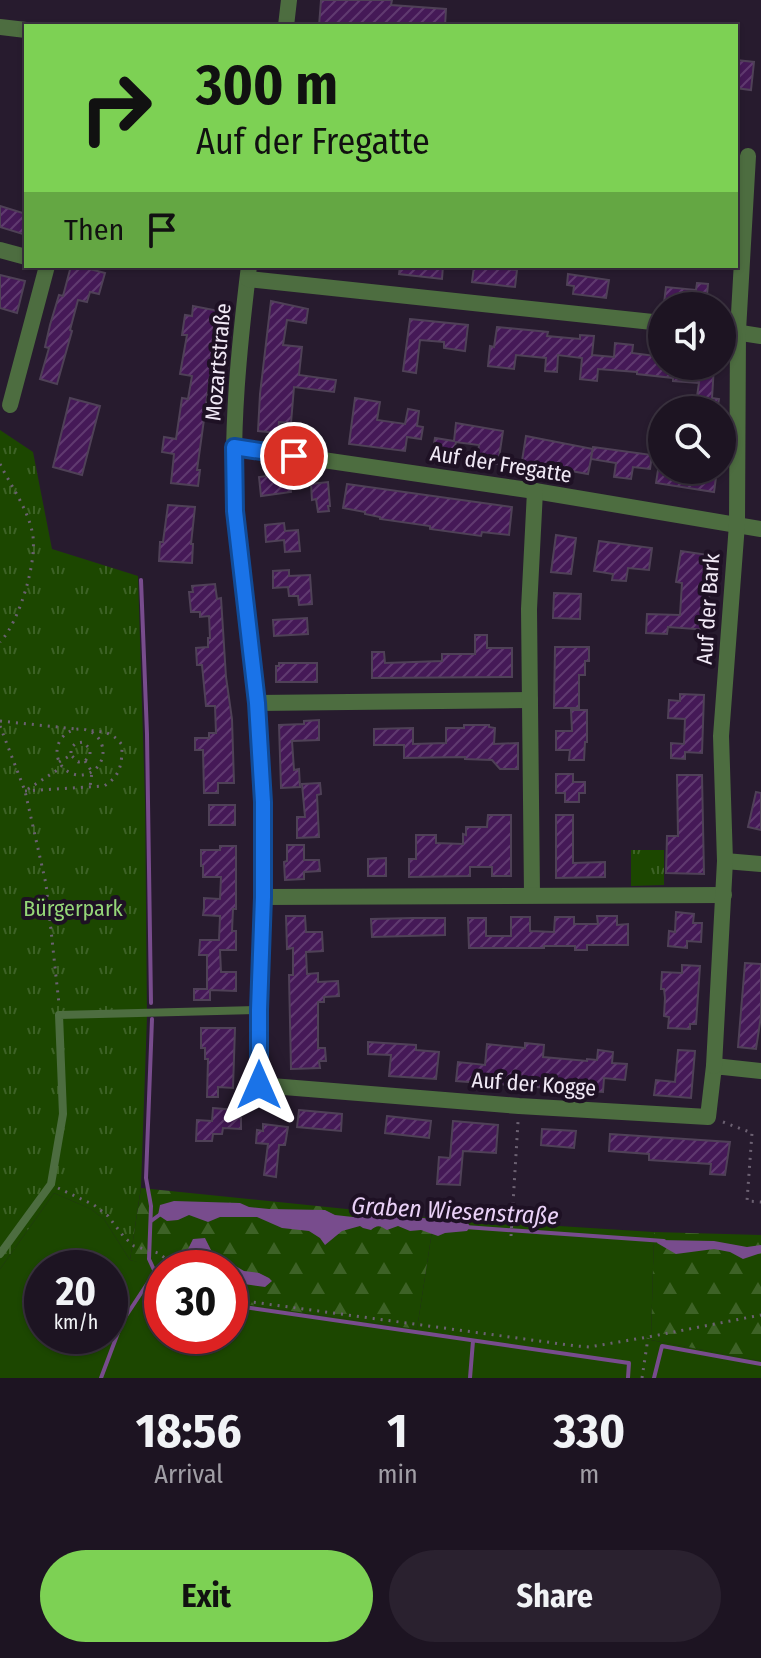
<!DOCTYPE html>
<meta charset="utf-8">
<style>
:root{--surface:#1d1422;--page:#2a212f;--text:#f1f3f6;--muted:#a09ea5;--line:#3b3340;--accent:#7dd154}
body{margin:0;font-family:"Fira Sans Condensed",sans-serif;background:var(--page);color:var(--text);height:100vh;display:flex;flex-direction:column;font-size:30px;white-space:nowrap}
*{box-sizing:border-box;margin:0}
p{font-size:26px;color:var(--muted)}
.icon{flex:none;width:44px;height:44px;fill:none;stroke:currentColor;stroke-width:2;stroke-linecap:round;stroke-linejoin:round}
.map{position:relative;height:1378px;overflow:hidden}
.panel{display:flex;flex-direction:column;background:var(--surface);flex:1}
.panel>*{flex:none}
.top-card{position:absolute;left:24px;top:24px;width:714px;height:244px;border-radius:0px;box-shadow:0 2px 6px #0004,0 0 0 2px var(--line);background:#7dd154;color:#111;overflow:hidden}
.fabs{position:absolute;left:648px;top:292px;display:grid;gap:16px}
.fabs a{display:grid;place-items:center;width:88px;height:88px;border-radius:50%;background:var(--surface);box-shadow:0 2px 6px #0004,0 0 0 2px var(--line);font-size:40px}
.speed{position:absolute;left:24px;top:1250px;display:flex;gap:16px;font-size:40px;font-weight:700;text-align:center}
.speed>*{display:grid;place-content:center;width:104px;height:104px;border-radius:50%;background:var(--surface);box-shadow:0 2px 6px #0004,0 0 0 2px var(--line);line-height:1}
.speed small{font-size:20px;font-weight:400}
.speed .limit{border:12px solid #d22;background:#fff;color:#111}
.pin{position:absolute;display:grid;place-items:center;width:68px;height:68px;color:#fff;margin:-34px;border:4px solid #fff;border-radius:50%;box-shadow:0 2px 8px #0007}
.me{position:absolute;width:88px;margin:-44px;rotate:0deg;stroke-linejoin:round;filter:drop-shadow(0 0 6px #0008)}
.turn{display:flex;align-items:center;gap:28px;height:168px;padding:0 40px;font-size:36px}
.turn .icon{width:104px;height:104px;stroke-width:2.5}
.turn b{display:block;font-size:56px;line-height:68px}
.then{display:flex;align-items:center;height:76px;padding:0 40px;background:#0003;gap:16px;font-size:30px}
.eta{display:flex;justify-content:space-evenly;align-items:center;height:136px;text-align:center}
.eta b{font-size:48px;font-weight:700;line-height:56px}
.action{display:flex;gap:16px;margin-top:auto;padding:16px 40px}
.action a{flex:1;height:92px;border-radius:48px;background:var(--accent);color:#111;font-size:32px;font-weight:700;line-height:92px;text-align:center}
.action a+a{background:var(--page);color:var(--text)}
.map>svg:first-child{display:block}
.grass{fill:#1c4700;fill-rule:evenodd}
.forest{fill:url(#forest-firs)}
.park{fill:url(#park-tufts)}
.water{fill:#784c8d}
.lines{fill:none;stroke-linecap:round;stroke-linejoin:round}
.stream{stroke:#784c8d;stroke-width:4}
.building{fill:url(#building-hatch);stroke:#4f4157;stroke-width:2}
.path{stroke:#6c6172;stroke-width:3;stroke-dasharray:2 6;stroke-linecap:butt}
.lane{stroke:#4d6d40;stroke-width:8}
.street{stroke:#4d6d40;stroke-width:16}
.route-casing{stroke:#114b97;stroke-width:20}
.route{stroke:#1a73e8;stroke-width:14}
.labels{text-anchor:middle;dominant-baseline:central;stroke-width:8;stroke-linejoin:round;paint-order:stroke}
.street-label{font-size:22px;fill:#f0e8f5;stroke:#1e1124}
.park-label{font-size:22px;fill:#95d678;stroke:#1e1124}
.water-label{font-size:24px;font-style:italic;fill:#ead1f7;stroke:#1e1124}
</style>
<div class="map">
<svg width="761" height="1378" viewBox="0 0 761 1378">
<defs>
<pattern id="forest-firs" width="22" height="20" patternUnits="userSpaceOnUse" patternTransform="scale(2)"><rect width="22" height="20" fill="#1c4700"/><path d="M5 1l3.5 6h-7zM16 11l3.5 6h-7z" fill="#3d6226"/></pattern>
<pattern id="park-tufts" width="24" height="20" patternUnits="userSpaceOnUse" patternTransform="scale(2)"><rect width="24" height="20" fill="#1c4700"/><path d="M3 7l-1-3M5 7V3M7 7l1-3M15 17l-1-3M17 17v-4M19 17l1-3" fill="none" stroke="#3d6226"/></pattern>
<pattern id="building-hatch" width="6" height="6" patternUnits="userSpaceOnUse" patternTransform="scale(2)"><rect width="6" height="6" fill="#451957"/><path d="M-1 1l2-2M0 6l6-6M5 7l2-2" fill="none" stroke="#603a70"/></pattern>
</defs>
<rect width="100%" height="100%" fill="#271b2e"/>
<path class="grass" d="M 54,1193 L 91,1209 L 104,1219 L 130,1260 L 168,1268 L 162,1268 L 162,1336 L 230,1336 L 230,1302 L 417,1329 L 434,1218 L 654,1232 L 651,1340 L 761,1361 L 761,1378 L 0,1378 L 0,1269 ZM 42,1268 L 110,1268 L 110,1336 L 42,1336 Z"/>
<g class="forest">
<path d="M 141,1188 L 434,1218 L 417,1329 L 230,1302 L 230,1268 C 196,1268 163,1270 130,1260 Z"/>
<path d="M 654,1232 L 761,1235 L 761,1361 L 651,1340 Z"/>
</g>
<g class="park">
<path d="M 0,430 L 33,452 L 52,549 L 138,576 L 145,801 L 147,1016 L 141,1187 L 130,1260 L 104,1219 L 91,1209 L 54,1193 L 0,1269 Z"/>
<path d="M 631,850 L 664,850 L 664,885 L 631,886 Z"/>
</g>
<g class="water">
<path d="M 174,1201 L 240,1203 L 249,1207 L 269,1209 L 325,1210 L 335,1215 L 353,1217 L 387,1214 L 468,1223 L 470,1227 L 467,1231 L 445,1233 L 438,1236 L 421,1230 L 410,1231 L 398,1226 L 387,1230 C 380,1226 378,1224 371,1230 L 363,1228 L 360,1226 L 342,1231 L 325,1245 L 320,1238 L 309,1231 L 282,1228 L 257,1217 L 220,1217 L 208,1222 L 189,1215 L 178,1220 L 167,1221 L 158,1215 L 160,1205 Z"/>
<path d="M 205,1238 L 212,1252 L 244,1271 L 259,1273 L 269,1278 L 272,1281 L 265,1287 L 230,1282 L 230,1268 L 201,1268 L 188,1249 L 193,1239 Z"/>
<path d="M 658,1240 L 714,1241 L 747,1247 L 761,1245 L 761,1253 L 743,1259 L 730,1252 L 714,1249 L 676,1254 L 657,1243 Z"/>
</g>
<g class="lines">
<g class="stream">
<path d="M 141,580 L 147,734 L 151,1003"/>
<path d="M 152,1019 L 146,1178 L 151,1206 L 149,1259 L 155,1272 L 162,1276"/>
<path d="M 151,1221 L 162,1213"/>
<path d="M 465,1227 L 664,1241"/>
<path d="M 230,1305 L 629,1363 L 628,1378"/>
<path d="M 101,1378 L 122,1322 L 155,1272"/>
<path d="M 470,1378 L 473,1341"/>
<path d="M 654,1378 L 662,1346 L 761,1364"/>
</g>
</g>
<g class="building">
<path d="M 321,0 L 392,0 L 391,5 L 446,9 L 445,26 L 319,26 Z"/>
<path d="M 736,60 L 754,62 L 751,90 L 736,88 Z"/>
<path d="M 0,206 L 26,214 L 26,235 L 0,227 Z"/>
<path d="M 71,266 L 78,266 L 105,273 L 99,294 L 90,292 L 87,302 L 78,300 L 70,330 L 72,331 L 57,384 L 40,379 L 49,348 L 45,347 L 50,325 L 59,295 L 63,296 Z"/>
<path d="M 400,266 L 443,266 L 442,279 L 399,274 Z"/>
<path d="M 474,266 L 517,270 L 515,287 L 472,282 Z"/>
<path d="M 568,274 L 609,280 L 606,298 L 573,294 L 574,286 L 567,285 Z"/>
<path d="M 0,275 L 25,281 L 17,313 L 0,308 Z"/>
<path d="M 697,283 L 708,284 L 706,306 L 664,303 L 666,287 L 696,290 Z"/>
<path d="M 271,301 L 308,309 L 306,323 L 287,320 L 283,345 L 302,347 L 299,375 L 336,380 L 334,392 L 294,387 L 291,423 L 279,422 L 278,433 L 258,431 L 260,394 Z"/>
<path d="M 193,306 L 219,311 L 197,470 L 200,470 L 198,486 L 171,483 L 174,454 L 162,452 L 164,437 L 176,439 L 182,398 L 188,399 L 192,376 L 180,374 L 187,335 L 182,335 L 185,315 L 192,316 Z"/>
<path d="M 410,319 L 468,325 L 465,351 L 444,348 L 444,342 L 420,340 L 416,373 L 403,371 Z"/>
<path d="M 497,327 L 548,332 L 547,336 L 580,339 L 580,335 L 594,336 L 592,355 L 614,357 L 615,343 L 633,345 L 632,353 L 662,357 L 662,366 L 714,366 L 712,398 L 719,399 L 717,410 L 695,410 L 699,383 L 673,381 L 673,378 L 637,374 L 637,372 L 598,369 L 597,381 L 580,379 L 582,358 L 558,355 L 557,372 L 545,371 L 546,358 L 516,355 L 514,369 L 488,366 L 490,346 L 494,347 Z"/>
<path d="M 70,398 L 100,406 L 82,475 L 53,467 Z"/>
<path d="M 355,398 L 380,402 L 377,420 L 405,424 L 408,409 L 419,411 L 417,426 L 423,427 L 421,439 L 407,437 L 405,451 L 349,444 Z"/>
<path d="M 456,423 L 503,431 L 498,464 L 477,461 L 479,445 L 456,442 L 453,458 L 432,455 L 435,438 L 454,441 Z"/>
<path d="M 526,436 L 593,449 L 588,474 L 543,466 L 542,470 L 521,467 Z"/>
<path d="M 593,447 L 652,455 L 650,469 L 633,467 L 631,479 L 614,477 L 616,463 L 591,459 Z"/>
<path d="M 658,470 L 717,470 L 714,492 L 656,483 Z"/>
<path d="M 289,473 L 291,492 L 261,496 L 259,477 Z"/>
<path d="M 328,482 L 330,506 L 328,506 L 329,511 L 318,512 L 316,499 L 312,500 L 311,484 Z"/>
<path d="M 347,484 L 512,507 L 509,535 L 482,532 L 481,536 L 430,529 L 430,526 L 380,519 L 380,517 L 365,514 L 365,512 L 343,508 Z"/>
<path d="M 168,505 L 195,507 L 191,544 L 193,544 L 192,563 L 159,561 L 160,542 L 163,542 Z"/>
<path d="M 284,523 L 285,531 L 298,530 L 300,551 L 285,552 L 284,540 L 266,542 L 265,525 Z"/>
<path d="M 556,535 L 576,538 L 571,574 L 551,572 Z"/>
<path d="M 599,541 L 652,548 L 649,570 L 628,568 L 626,581 L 612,580 L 613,574 L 594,571 Z"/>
<path d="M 681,551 L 715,556 L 708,605 L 710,605 L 709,630 L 668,627 L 667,634 L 646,633 L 647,614 L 680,615 L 682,583 L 676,582 Z"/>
<path d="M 289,570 L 289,576 L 310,575 L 312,604 L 299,605 L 298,596 L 289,596 L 288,587 L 273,588 L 273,571 Z"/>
<path d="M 215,584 L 217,599 L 221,598 L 226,677 L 232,719 L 234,783 L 218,783 L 218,793 L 204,793 L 203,750 L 195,750 L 195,738 L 209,738 L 209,733 L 216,733 L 215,706 L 206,706 L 202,665 L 197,665 L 196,648 L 208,647 L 208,638 L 210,638 L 209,616 L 200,617 L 200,612 L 191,612 L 189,592 L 193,592 L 192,586 Z"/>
<path d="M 554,593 L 581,594 L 580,619 L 553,618 Z"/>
<path d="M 307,618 L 308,634 L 274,636 L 273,620 Z"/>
<path d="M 475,635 L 487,635 L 487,648 L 512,648 L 512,677 L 372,678 L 372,652 L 384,652 L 385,663 L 442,661 L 442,654 L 475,654 Z"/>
<path d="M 555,647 L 589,647 L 589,661 L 585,661 L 585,675 L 579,675 L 579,708 L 554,708 Z"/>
<path d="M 279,663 L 317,663 L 317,682 L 276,682 L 276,666 L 279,666 Z"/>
<path d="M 680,694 L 704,695 L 702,753 L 685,752 L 685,759 L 671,758 L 671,743 L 684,744 L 685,719 L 668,718 L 669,700 L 680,701 Z"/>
<path d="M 571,710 L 587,710 L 587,742 L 585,742 L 584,760 L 569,760 L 570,750 L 556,750 L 556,731 L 572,731 Z"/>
<path d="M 319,720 L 319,740 L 292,741 L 294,770 L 299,769 L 300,787 L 281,788 L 279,725 L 304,724 L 304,721 Z"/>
<path d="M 464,725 L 489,725 L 489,727 L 495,728 L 494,744 L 518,743 L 518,769 L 500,769 L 492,760 L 465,759 L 465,757 L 404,758 L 404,745 L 374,745 L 374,729 L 413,728 L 413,744 L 446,743 L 446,728 L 464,728 Z"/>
<path d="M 556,774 L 573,774 L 573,782 L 585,782 L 585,793 L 579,793 L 579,802 L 565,802 L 565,793 L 556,793 Z"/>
<path d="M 677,775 L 702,775 L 704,874 L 666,873 L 667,836 L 678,836 Z"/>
<path d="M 320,783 L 321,794 L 317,795 L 319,837 L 297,838 L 297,817 L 305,817 L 302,784 Z"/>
<path d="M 756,792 L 761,793 L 761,830 L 748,827 Z"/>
<rect x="209" y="805" width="26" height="20"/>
<path d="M 488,815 L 511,815 L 511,876 L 492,876 L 492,867 L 470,867 L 470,876 L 409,877 L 409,859 L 416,859 L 416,835 L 436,835 L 436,843 L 463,844 L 463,834 L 466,835 L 466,827 L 487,827 Z"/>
<path d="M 556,815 L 573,815 L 573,863 L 605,862 L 605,877 L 556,878 Z"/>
<path d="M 287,845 L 304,845 L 304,860 L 319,860 L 320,871 L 304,872 L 304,879 L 285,880 L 284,862 L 287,861 Z"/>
<path d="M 220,846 L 236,846 L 236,909 L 233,909 L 232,931 L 236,931 L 236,950 L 220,950 L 221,972 L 236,972 L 236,991 L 210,990 L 210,1000 L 194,1000 L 194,989 L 207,989 L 207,955 L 199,955 L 200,940 L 219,940 L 220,916 L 203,915 L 204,908 L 204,898 L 220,899 L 221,877 L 203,877 L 203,866 L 201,866 L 201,850 L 220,850 Z"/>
<path d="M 386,858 L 386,876 L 368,876 L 368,859 Z"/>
<path d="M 676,912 L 694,914 L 693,923 L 702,923 L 701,942 L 687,941 L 687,948 L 668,946 L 669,931 L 675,932 Z"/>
<path d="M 286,916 L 305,916 L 306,932 L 322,932 L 323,951 L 306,952 L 307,974 L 318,973 L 318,982 L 338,981 L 339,996 L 324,997 L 324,1002 L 318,1002 L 318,1048 L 325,1048 L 326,1061 L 319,1061 L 320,1068 L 291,1069 L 289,975 L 293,975 L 293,948 L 287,949 Z"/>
<path d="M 597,916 L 617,916 L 617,925 L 628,924 L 628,945 L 587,945 L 587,950 L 575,950 L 575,946 L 544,946 L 544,948 L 469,948 L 468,918 L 486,918 L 486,936 L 511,936 L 511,917 L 530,917 L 530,931 L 554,932 L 555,917 L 574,917 L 574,924 L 598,924 Z"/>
<path d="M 413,918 L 445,918 L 445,935 L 372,937 L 371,919 Z"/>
<path d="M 745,963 L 761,964 L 761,1016 L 756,1049 L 738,1047 Z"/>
<path d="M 682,965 L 700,966 L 696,1024 L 690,1024 L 690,1029 L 668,1028 L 669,1017 L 664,1016 L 665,998 L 664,989 L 661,989 L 662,972 L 682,973 Z"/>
<path d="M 201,1028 L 235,1028 L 233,1088 L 218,1087 L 218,1097 L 207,1097 L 208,1059 L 205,1059 L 205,1048 L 201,1048 Z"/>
<path d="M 368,1042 L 416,1045 L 416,1050 L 439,1052 L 436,1079 L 389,1076 L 391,1055 L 368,1054 Z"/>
<path d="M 525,1043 L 544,1045 L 543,1057 L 587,1061 L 587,1059 L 597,1060 L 598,1050 L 613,1052 L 612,1063 L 627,1064 L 625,1080 L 604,1078 L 603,1092 L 456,1081 L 458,1062 L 485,1065 L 487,1044 L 525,1048 Z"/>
<path d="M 678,1050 L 695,1051 L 691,1098 L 654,1095 L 656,1080 L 675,1082 Z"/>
<path d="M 213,1108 L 236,1110 L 235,1117 L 241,1118 L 241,1129 L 223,1128 L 222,1134 L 213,1134 L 212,1141 L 196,1141 L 197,1120 L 212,1121 Z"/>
<path d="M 299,1110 L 342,1114 L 341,1131 L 297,1127 Z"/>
<path d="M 387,1116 L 431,1121 L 429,1138 L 385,1133 Z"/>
<path d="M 453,1121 L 498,1125 L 496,1153 L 463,1151 L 460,1185 L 437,1184 L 439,1157 L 450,1158 Z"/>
<path d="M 263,1124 L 288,1127 L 285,1145 L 279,1145 L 276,1177 L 264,1175 L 268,1144 L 256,1143 L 257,1130 L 263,1131 Z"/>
<path d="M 542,1129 L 576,1131 L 574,1148 L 541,1145 Z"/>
<path d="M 610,1134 L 730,1142 L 725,1175 L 710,1174 L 711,1164 L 649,1160 L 649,1154 L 609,1151 Z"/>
</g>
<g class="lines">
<g class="path">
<path d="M 0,464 C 11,486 27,508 32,531 C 39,558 19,623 0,642"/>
<path d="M 0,721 L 76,729"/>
<path d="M 0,726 L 25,791 L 46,884 L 59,1004"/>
<circle cx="80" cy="752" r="23"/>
<path d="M 85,761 L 92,772 L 90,787"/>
<path d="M 59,762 L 71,755 L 71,748 L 76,743 L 83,742 L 90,749 L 90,755 L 85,761 L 78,762 L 71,755"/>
<path d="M 28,789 L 62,767"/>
<path d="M 25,791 L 104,786 C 121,776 122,763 122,745 C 112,731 102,732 86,730"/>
<path d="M 723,1122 L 752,1133 L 747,1201 L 761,1202"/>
<path d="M 58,1188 L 94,1205 L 108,1216 L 124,1237 L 134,1246 L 158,1253 L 179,1268"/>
<path d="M 511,1236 L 518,1122"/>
<path d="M 230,1299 L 576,1346 L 589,1347 L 648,1337 L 761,1315"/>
<path d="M 642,1378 L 648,1338"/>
</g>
<path class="lane" d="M 0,1254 L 51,1184 L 63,1114 L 59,1015 L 259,1010"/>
<g class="street">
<path d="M 286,26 L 289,0"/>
<path d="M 0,27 L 26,30"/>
<path d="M 0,250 L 26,257"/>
<path d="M 249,266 C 239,347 231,427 235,508 C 236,533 241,557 243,581 C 250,637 257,694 260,750 C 266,862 259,973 259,1085 L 519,1106 L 708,1117 L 714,1066 L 761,1071"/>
<path d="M 248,279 L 662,323"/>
<path d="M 722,330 L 761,336"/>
<path d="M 10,405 L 47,266"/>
<path d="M 234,447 L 535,491 L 761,529"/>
<path d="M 257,703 L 530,700"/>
<path d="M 725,861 L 761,864"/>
<path d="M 532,895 L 529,609 L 535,491"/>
<path d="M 263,897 L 724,895"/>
<path d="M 714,1066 L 725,861 L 721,736 L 737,524 L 738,331 L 748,156"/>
</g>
</g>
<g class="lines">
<defs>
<path id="route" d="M 259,1085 L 259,1010 L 263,897 L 263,802 L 257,703 L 235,511 L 234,447 L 294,456"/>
</defs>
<use href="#route" class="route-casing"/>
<use href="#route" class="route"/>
</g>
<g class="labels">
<g class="street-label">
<text transform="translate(218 362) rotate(-85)">Mozartstraße</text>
<text transform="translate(501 464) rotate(9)">Auf der Fregatte</text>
<text transform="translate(708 609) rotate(-86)">Auf der Bark</text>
<text transform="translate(534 1084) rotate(4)">Auf der Kogge</text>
</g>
<g class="park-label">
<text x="73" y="908">Bürgerpark</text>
</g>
<g class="water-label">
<text transform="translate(455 1211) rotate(3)">Graben Wiesenstraße</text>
</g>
</g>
</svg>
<div class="fabs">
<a><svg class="icon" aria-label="sound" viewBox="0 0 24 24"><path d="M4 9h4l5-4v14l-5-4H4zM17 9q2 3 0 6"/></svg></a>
<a><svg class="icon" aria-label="search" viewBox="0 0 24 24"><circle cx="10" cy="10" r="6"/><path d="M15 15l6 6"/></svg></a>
</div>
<div class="speed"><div>20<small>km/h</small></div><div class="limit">30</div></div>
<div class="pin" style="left:294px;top:456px;background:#d93025"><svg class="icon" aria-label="arrive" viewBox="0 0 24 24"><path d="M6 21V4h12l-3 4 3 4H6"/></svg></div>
<svg class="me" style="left:259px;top:1085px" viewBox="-20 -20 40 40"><path d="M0-17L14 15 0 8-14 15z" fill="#1a73e8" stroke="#fff" stroke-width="4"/></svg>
<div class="top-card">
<div class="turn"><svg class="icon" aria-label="right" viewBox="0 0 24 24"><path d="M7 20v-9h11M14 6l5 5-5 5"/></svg><div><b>300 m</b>Auf der Fregatte</div></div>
<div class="then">Then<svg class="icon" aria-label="arrive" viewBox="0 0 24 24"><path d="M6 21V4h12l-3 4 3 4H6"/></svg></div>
</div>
</div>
<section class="panel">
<div class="eta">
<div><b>18:56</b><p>Arrival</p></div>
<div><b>1</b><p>min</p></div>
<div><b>330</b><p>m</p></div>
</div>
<div class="action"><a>Exit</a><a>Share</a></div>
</section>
